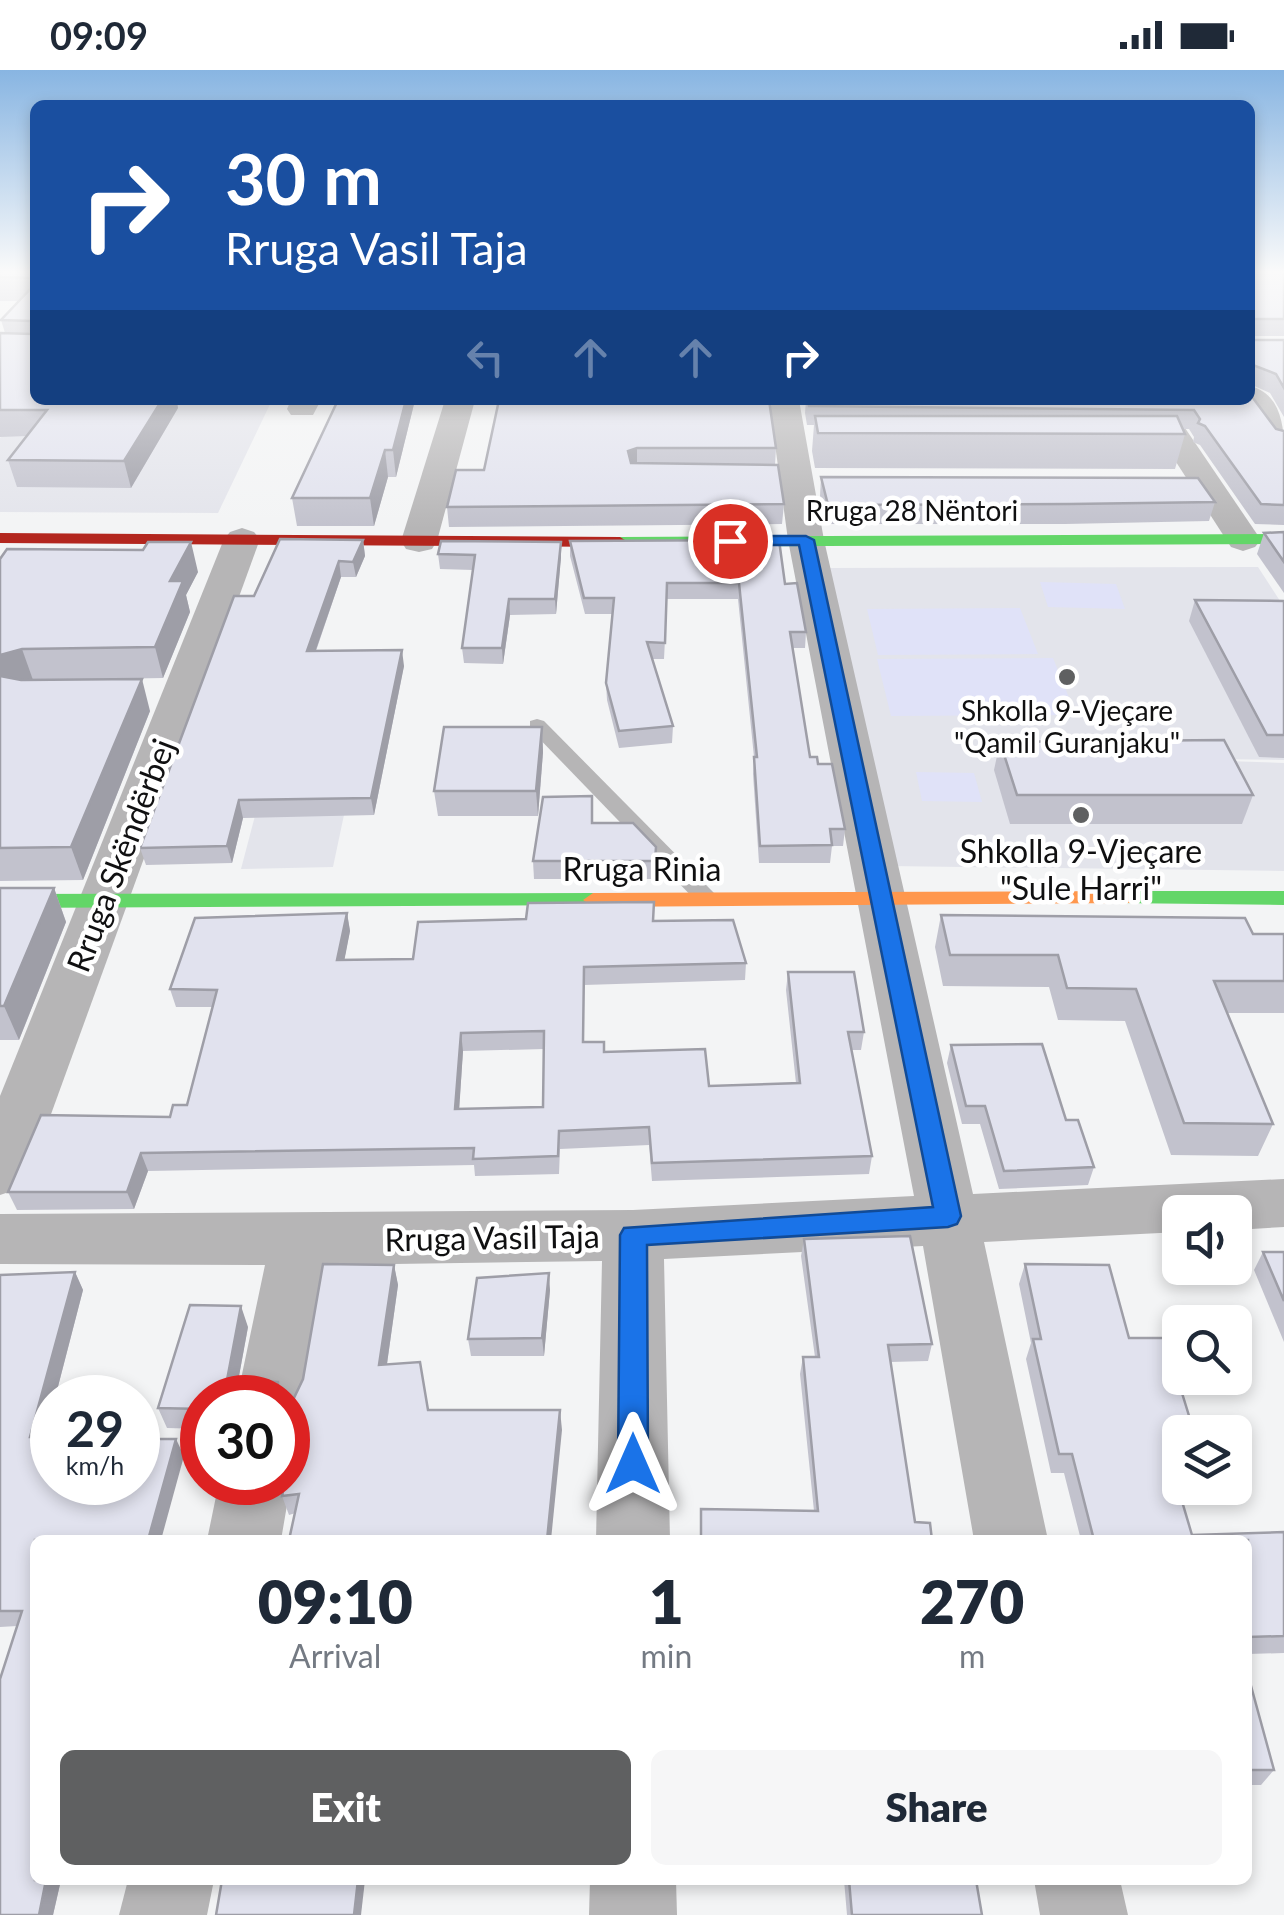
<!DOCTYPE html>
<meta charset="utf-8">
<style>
:root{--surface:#fff;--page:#f6f6f7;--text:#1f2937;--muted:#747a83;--accent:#5f6061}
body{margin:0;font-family:Lato,sans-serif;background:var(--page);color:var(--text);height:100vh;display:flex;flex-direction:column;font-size:38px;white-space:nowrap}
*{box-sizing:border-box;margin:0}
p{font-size:32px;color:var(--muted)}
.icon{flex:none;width:55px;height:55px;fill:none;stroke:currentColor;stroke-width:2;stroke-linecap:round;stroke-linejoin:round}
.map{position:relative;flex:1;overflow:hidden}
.details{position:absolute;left:30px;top:1465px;width:1222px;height:350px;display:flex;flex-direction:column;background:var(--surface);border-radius:15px;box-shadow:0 5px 15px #0003}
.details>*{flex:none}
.banner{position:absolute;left:30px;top:30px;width:1225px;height:305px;border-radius:15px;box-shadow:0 5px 15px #0003;background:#1a4fa0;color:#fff;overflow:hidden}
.tools{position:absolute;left:1162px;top:1125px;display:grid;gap:20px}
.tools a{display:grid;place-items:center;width:90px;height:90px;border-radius:15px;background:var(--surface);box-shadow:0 5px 15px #0003;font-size:50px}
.speed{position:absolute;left:30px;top:1305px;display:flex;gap:20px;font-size:50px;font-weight:700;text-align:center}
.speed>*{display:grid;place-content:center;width:130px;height:130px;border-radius:50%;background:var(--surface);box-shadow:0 5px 15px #0003;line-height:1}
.speed small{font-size:25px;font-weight:400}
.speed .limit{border:15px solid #d22;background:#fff;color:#111}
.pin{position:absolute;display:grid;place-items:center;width:85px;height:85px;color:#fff;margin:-42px;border:5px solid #fff;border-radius:50%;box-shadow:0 2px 10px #0007}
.me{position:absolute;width:110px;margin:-55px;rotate:0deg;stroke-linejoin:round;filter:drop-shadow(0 0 8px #0008)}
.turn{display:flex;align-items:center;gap:35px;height:210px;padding:0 30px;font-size:45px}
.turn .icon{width:130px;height:130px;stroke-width:2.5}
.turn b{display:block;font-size:70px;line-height:85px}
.lanes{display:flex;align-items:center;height:95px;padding:0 30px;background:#0003;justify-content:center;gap:50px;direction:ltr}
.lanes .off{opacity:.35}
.eta{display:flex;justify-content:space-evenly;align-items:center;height:170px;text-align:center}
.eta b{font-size:60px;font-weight:800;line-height:70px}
.action{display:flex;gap:20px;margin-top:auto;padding:20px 30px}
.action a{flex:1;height:115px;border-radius:15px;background:var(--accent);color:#fff;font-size:40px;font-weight:800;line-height:115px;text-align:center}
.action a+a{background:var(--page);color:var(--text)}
.status{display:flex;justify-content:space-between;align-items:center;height:70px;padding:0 50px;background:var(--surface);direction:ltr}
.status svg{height:28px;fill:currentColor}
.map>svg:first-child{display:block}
.built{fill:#e3e4eb}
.green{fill:#e0e2f8}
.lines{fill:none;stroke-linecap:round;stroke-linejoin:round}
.lane{fill:#b6b5b6;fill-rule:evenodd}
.street{fill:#b6b5b6;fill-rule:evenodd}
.fast{fill:#63d668;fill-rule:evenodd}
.slow{fill:#ff974d;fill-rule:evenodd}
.jam{fill:#b3261e;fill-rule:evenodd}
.wall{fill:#c2c2cd;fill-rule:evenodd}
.shaded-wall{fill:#9e9ea7}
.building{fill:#e1e2ee;stroke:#9e9ea7;stroke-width:2.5;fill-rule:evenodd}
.route{fill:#1a73e8;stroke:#114b97;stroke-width:2.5}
.poi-dot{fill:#5f6061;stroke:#fff;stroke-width:4}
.labels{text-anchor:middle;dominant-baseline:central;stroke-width:9;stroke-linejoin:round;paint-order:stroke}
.far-street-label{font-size:28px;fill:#101011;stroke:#fff}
.far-poi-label{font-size:28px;fill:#101011;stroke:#fff}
.poi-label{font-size:32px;fill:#101011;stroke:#fff}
.street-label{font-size:32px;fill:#101011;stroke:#fff}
</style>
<div class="status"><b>09:09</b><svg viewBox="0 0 49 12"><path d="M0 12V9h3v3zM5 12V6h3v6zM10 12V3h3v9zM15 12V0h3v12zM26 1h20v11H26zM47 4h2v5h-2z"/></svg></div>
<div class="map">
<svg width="1284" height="1845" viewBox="0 0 1284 1845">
<rect width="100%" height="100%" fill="#f3f4f5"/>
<g class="built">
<path d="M 35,330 L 272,330 L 218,443 L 0,442 L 0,368 Z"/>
<path d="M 1258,497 L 1284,537 L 1284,690 L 1136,688 L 1284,693 L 1284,801 L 889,796 L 830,498 Z"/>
<path d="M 356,688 L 333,797 L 241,799 L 270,689 Z"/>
</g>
<g class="green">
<path d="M 1040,512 L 1116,514 L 1125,539 L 1048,537 Z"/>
<path d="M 1020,538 L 1038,584 L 878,585 L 867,539 Z"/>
<path d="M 1053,588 L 1076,645 L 891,646 L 877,589 Z"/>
<path d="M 916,702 L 974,703 L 982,732 L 922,731 Z"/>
</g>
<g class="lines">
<path class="lane" d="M 537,649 L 544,651 L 716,825 L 720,830 L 716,835 L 700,835 L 530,659 L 530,651 Z"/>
<g class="street">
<path d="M 1250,316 C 1279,323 1284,353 1284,378 L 1273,376 L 1239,330 L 1250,330 Z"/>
<path d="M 291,330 L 321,330 L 313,345 L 291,345 L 287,339 Z"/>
<path d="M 445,330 L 475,330 L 437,471 L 432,479 L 419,482 L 406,479 L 401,471 Z"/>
<path d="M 769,330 L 799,330 L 824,470 L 973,1124 L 1284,1109 L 1284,1157 L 1235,1160 L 1235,1142 L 1180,1142 L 1180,1162 L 984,1172 L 1048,1470 L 974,1470 L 923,1176 L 664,1189 L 670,1470 L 596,1470 L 602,1191 L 328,1195 L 305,1328 L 295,1350 L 288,1352 L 288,1328 L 237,1328 L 265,1195 L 0,1194 L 0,1144 L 633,1140 L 914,1126 L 788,470 Z"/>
<path d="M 1136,330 L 1166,330 L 1261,470 L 1255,477 L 1243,481 L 1231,477 Z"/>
<path d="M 242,458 L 254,462 L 260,469 L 30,1102 L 21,1118 L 0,1125 L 0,1026 L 224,469 L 230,462 Z"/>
<path d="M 288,1405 L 291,1412 L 281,1470 L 207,1470 L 219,1412 L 288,1412 Z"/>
<path d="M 128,1810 L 214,1810 L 207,1845 L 119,1845 Z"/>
<path d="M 590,1810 L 676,1810 L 677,1845 L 589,1845 Z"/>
<path d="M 1034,1810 L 1120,1810 L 1128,1845 L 1040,1845 Z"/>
</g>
<g class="fast">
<path d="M 1284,464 L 1284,474 L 620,477 L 612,472 L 620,467 Z"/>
<path d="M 1123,821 L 1284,821 L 1284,835 L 1116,833 L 1113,828 Z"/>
<path d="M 593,823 L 600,825 L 603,830 L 600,835 L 0,838 L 0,824 Z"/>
</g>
<path class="slow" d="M 1123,821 L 1133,828 L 1130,833 L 593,837 L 583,830 L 593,823 Z"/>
<path class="jam" d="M 0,463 L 620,467 L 628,472 L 620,477 L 0,473 Z"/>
</g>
<g class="wall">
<path d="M 0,201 L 35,201 L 35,330 L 178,338 L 131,418 L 17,417 L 8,390 L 27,366 L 0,367 L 0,263 L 5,263 L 1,250 L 19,231 L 0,231 Z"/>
<path d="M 1250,201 L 1284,201 L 1284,266 L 1252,266 L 1252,270 L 1284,270 L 1284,347 L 1270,323 L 1250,314 Z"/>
<path d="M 415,330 L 396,407 L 388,407 L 374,456 L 297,456 L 292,428 Z"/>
<path d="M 499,330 L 776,378 L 775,395 L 784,434 L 782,454 L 449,457 L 447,437 L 484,400 Z"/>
<path d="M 806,330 L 1250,330 L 1276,359 L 1284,361 L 1284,455 L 1255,454 L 1200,375 L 1193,372 L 1194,367 L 1189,359 L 1183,359 L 1185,364 L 1175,399 L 815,398 L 812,381 L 814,355 L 807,355 L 805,343 Z"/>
<path d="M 821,407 L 1215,432 L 1209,451 L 1065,454 L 826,454 L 820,426 Z"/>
<path d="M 1284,462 L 1284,523 L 1257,484 L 1264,463 Z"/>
<path d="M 363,470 L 365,486 L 356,507 L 341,507 L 316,581 L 404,596 L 374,745 L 243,748 L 232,793 L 146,795 L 140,778 L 254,526 Z"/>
<path d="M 570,471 L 785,514 L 806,562 L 805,578 L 793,578 L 810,687 L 818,694 L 845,759 L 843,776 L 832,776 L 830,793 L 759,793 L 753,704 L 754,687 L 738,529 L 667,529 L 664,589 L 652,589 L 673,656 L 672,673 L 619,678 L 607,630 L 606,613 L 613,544 L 585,544 L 570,486 Z"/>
<path d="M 561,472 L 561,487 L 556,544 L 510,545 L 503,594 L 464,593 L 462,578 L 473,500 L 440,499 L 438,484 Z"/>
<path d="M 0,489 L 198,502 L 186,525 L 190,542 L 163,608 L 47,610 L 150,641 L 83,810 L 0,811 Z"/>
<path d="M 1195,530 L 1284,531 L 1284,688 L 1259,687 L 1189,551 Z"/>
<path d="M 542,657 L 543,682 L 538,746 L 438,746 L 434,721 Z"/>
<path d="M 1000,672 L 1253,725 L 1242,754 L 1010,754 L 994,700 Z"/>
<path d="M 593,753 L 656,777 L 655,809 L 534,809 L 533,791 Z"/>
<path d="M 0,818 L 54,818 L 66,852 L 19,970 L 0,970 Z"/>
<path d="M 347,843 L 350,861 L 344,890 L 413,889 L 654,851 L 746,893 L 745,910 L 584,915 L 584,972 L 604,982 L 709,1016 L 796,1013 L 786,920 L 788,902 L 864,962 L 861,980 L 851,980 L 872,1086 L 869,1104 L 652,1111 L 649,1075 L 560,1079 L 559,1104 L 475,1106 L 474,1095 L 148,1101 L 134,1139 L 17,1140 L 8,1122 L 170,1047 L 187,1035 L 213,937 L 176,937 L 170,919 ZM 544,979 L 543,1037 L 459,1039 L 463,981 Z"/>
<path d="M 941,845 L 1253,864 L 1284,864 L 1284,943 L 1227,943 L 1273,1054 L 1258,1086 L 1171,1085 L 1125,951 L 1058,950 L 1049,917 L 943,916 L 935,877 Z"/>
<path d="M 951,975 L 1066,1050 L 1094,1097 L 1088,1115 L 999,1119 L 980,1054 L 962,1054 L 947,993 Z"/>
<path d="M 804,1169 L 932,1274 L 928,1291 L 890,1292 L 915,1452 L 932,1470 L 700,1470 L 701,1439 L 814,1441 L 800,1304 L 803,1287 L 815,1287 L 801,1186 Z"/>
<path d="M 1263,1182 L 1284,1182 L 1284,1272 L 1254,1200 Z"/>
<path d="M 1025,1194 L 1129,1268 L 1180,1362 L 1180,1402 L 1173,1402 L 1192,1465 L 1284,1462 L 1284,1583 L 1248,1584 L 1248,1470 L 1081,1470 L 1064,1403 L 1051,1403 L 1026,1289 L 1031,1273 L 1019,1214 Z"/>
<path d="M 394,1195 L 398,1215 L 387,1294 L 428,1340 L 562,1360 L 289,1445 L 282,1426 L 292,1332 Z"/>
<path d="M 75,1202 L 83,1220 L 45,1367 L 184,1386 L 35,1470 L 61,1810 L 53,1845 L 0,1845 L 17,1556 L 0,1557 L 0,1205 Z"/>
<path d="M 550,1220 L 544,1286 L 471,1286 L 468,1269 Z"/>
<path d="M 248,1257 L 238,1311 L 202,1328 L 202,1359 L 167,1358 L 158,1338 Z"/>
<path d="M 1248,1605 L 1274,1700 L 1261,1715 L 1248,1715 Z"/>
<path d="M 844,1810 L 976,1810 L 982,1845 L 847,1845 Z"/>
</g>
<g class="shaded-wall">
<path d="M 162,330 L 177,330 L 178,338 L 131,418 L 124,391 Z"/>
<path d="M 406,330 L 415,330 L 396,407 L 393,380 Z"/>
<path d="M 637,378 L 637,397 L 628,401 L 628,381 Z"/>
<path d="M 385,380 L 388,407 L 374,456 L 370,428 Z"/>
<path d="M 363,470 L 365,486 L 356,507 L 353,492 Z"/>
<path d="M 191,472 L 198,502 L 186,525 L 190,542 L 163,608 L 155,577 L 170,511 Z"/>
<path d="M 561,472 L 561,487 L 556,544 L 555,529 Z"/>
<path d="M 339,491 L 341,507 L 310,597 L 307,581 Z"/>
<path d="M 509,529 L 510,545 L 503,594 L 502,578 Z"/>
<path d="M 22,579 L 33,610 L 0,619 L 0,585 Z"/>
<path d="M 402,580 L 404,596 L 374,745 L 371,728 Z"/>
<path d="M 142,609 L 150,641 L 83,810 L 71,777 Z"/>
<path d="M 542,657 L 543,682 L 538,746 L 536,721 Z"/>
<path d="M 239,730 L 243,748 L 232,793 L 227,776 Z"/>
<path d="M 54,818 L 66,852 L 19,970 L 4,936 Z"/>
<path d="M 347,843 L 350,861 L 341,908 L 337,890 Z"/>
<path d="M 461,963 L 463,981 L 458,1057 L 455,1039 Z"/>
<path d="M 141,1083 L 148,1101 L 134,1139 L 127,1122 Z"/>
<path d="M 394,1195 L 398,1215 L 384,1315 L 379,1295 Z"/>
<path d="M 75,1202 L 83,1220 L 55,1328 L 52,1328 L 52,1337 L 40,1384 L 30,1367 Z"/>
<path d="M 549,1203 L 550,1220 L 544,1286 L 542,1268 Z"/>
<path d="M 241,1236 L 248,1257 L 235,1328 L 227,1310 Z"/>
<path d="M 560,1340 L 562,1360 L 551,1470 L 547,1470 Z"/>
<path d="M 176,1369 L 184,1386 L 161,1470 L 148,1470 Z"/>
<path d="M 46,1810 L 61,1810 L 53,1845 L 39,1845 Z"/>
<path d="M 358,1810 L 365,1810 L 361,1845 L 354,1845 Z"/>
</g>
<g class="building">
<path d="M 0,201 L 35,201 L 35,208 L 0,207 Z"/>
<path d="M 1250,201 L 1284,201 L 1284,249 L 1252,249 L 1252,270 L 1284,270 L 1284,318 L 1276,304 L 1253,295 L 1252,308 L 1250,308 Z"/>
<path d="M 35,214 L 35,330 L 162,330 L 124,391 L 8,390 L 47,340 L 0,340 L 0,263 L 31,264 L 31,251 L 1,250 Z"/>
<path d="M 1250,324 L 1276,359 L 1284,361 L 1284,435 L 1261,434 L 1205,356 L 1198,353 L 1200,349 L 1194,340 L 809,336 L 808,330 L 1250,330 Z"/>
<path d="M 338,330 L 406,330 L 393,380 L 385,380 L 370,428 L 292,428 Z"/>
<path d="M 499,330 L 769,330 L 776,378 L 637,378 L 628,381 L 631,393 L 778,395 L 784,434 L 447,437 L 456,400 L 484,400 Z"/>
<path d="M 815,346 L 1177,346 L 1185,364 L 818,363 Z"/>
<path d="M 821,407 L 1198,408 L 1215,432 L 1070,434 L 828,435 Z"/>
<path d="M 1284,462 L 1284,492 L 1264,463 Z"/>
<path d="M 280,469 L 363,470 L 353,492 L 339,491 L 307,581 L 402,580 L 371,728 L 239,730 L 227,776 L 140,778 L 234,526 L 254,526 Z"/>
<path d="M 779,470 L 785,514 L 797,513 L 806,562 L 790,562 L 810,687 L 817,687 L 818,694 L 832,694 L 845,759 L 830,759 L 832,775 L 760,776 L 754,687 L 757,687 L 739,513 L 667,513 L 665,573 L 647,572 L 673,656 L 619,661 L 606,613 L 614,528 L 584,528 L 570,471 Z"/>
<path d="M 441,471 L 561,472 L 555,529 L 509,529 L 502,578 L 462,578 L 475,485 L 438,484 Z"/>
<path d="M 148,472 L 191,472 L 170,511 L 183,511 L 155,577 L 22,579 L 0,585 L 0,489 L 7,479 L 143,480 Z"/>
<path d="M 1195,530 L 1284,531 L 1284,665 L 1267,665 Z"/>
<path d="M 0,606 L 21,610 L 142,609 L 71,777 L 0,778 Z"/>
<path d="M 444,657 L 542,657 L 536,721 L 434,721 Z"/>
<path d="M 1224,670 L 1253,725 L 1017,725 L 1000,672 Z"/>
<path d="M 592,726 L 592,753 L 633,753 L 656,777 L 655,791 L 533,791 L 543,727 Z"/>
<path d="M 0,818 L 54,818 L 4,936 L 0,936 Z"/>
<path d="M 654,832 L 653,851 L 733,850 L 746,893 L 584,897 L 583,972 L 604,972 L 604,982 L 705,979 L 709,1016 L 800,1013 L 788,902 L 854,902 L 864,962 L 848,962 L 872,1086 L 652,1093 L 649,1057 L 559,1061 L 558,1086 L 473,1089 L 474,1078 L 141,1083 L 127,1122 L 8,1122 L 41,1045 L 170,1047 L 173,1035 L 187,1035 L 217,920 L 170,919 L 195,848 L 347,843 L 337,890 L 413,889 L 418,852 L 526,849 L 528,833 ZM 544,961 L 543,1037 L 455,1039 L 461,963 Z"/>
<path d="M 941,845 L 1245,848 L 1253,864 L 1284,864 L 1284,911 L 1214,911 L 1273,1054 L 1184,1053 L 1136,919 L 1067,918 L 1058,885 L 950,885 Z"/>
<path d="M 1042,974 L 1066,1050 L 1078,1050 L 1094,1097 L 1004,1101 L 985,1036 L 966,1036 L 951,975 Z"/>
<path d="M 910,1166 L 932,1274 L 888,1275 L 915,1452 L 930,1453 L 932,1470 L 701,1470 L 701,1439 L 818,1441 L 803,1287 L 819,1287 L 804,1169 Z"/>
<path d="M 1263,1182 L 1284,1182 L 1284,1231 Z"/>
<path d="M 323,1194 L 394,1195 L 379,1295 L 420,1292 L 428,1340 L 560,1340 L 547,1470 L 289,1470 L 299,1424 L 282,1426 L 285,1412 L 288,1412 L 288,1334 L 292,1332 L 303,1309 Z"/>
<path d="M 1025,1194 L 1109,1195 L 1129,1268 L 1165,1268 L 1194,1362 L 1180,1362 L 1180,1384 L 1168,1384 L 1192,1465 L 1284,1462 L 1284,1566 L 1248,1567 L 1248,1470 L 1094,1470 L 1072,1384 L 1059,1384 L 1033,1269 L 1041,1269 Z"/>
<path d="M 75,1202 L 30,1367 L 52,1367 L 52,1412 L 138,1412 L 138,1369 L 176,1369 L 148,1470 L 35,1470 L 35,1810 L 46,1810 L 39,1845 L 0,1845 L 0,1609 L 22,1541 L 0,1541 L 0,1205 Z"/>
<path d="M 549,1203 L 542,1268 L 468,1269 L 477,1208 Z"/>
<path d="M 190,1235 L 241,1236 L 227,1310 L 278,1312 L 278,1328 L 202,1328 L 202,1339 L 158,1338 Z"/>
<path d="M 1248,1605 L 1274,1700 L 1248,1700 Z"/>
<path d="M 222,1810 L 358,1810 L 354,1845 L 216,1845 Z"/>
<path d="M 849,1810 L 976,1810 L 982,1845 L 852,1845 Z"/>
</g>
<linearGradient id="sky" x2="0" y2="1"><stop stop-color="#88b5e2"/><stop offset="0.44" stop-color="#fafafa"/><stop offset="1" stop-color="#fafafa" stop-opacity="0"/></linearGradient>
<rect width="1284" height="459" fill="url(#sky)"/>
<path class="route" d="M 806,466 L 814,470 L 961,1146 L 957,1154 L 948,1157 L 647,1175 L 648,1394 L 644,1404 L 633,1408 L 622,1404 L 618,1394 L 620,1165 L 624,1158 L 933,1137 L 799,475 L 730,475 L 723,471 L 730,466 Z"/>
<g class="poi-dot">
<circle cx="1067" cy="607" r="10"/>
<circle cx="1081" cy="745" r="10"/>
</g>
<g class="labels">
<g class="far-street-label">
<text x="912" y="440">Rruga 28 Nëntori</text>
</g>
<g class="far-poi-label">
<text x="1067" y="640">Shkolla 9-Vjeçare<tspan x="1067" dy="32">"Qamil Guranjaku"</tspan></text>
</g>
<g class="poi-label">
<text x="1081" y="780">Shkolla 9-Vjeçare<tspan x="1081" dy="37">"Sule Harri"</tspan></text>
</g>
<g class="street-label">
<text transform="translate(120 785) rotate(-69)">Rruga Skëndërbej</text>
<text x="642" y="798">Rruga Rinia</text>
<text transform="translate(492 1167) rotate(-1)">Rruga Vasil Taja</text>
</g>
</g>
</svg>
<div class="tools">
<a><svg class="icon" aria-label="sound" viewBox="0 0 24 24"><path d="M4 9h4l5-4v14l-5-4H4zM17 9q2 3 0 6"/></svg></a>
<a><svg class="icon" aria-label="search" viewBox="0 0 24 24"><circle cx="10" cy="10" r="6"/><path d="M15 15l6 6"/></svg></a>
<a><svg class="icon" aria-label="layers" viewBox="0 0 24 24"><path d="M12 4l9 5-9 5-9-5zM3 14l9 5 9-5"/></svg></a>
</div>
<div class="speed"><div>29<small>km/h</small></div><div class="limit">30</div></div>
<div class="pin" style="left:730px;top:471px;background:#d93025"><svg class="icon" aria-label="arrive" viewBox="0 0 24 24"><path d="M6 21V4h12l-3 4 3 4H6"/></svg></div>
<svg class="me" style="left:633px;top:1394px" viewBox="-20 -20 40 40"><path d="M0-17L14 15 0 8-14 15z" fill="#1a73e8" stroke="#fff" stroke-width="4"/></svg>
<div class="banner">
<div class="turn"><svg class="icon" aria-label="right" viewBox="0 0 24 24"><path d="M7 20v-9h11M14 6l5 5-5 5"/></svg><div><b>30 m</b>Rruga Vasil Taja</div></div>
<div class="lanes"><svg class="icon off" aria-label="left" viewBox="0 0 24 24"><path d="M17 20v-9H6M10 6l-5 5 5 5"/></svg><svg class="icon off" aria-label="ahead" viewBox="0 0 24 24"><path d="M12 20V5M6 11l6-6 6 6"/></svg><svg class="icon off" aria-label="ahead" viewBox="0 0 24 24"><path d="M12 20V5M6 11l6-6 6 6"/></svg><svg class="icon" aria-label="right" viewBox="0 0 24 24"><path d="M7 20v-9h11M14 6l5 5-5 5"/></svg></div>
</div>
<section class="details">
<div class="eta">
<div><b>09:10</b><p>Arrival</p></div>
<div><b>1</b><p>min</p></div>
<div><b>270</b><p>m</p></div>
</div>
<div class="action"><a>Exit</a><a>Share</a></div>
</section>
</div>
